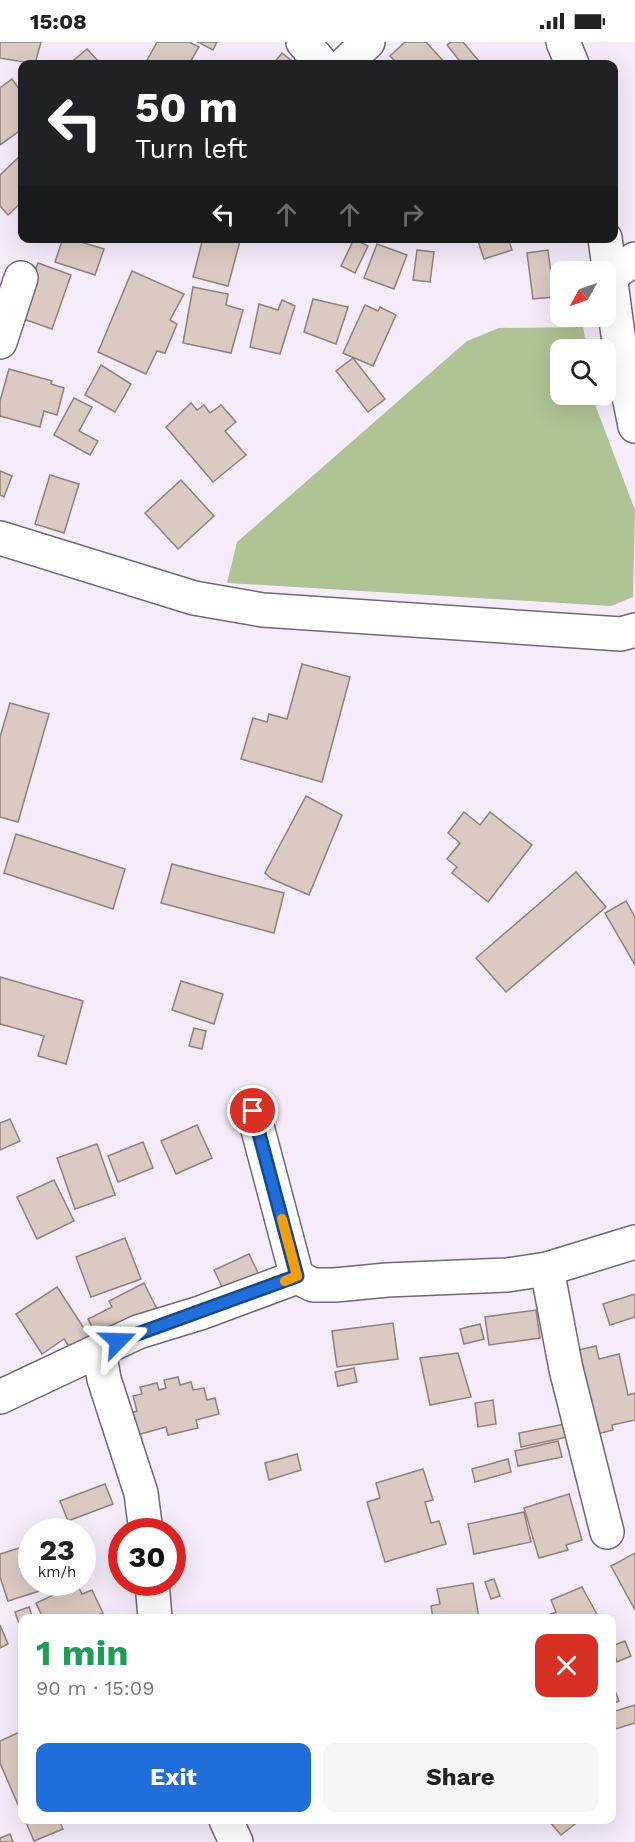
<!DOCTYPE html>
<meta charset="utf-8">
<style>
:root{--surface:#fff;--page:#f6f6f6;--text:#222;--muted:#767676;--accent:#206ed9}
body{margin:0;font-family:"Work Sans",sans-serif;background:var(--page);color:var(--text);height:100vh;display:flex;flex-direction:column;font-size:22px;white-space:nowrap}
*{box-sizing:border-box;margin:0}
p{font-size:20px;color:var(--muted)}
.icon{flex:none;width:33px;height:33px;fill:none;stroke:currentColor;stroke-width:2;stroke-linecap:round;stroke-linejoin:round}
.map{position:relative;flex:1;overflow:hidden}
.details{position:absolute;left:18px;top:1572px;width:598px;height:210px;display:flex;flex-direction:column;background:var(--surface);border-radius:12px;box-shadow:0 6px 24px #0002}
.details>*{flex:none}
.banner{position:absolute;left:18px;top:18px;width:600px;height:183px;border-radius:12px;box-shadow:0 6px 24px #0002;background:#202124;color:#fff;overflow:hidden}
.needle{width:39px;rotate:230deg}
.fabs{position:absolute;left:550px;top:219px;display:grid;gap:12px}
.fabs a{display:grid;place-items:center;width:66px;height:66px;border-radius:12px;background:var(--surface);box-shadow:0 6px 24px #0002;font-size:30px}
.speed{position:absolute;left:18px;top:1476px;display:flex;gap:12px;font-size:30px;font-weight:700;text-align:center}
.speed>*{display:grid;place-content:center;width:78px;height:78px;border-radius:50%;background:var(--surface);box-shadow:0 6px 24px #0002;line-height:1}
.speed small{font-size:15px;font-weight:400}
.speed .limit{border:9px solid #d22;background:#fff;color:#111}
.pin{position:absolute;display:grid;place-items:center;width:51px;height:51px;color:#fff;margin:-26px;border:3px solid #fff;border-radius:50%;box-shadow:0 2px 6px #0007}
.me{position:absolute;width:66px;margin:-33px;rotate:68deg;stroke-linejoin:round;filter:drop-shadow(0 0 4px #0008)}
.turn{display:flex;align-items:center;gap:21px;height:126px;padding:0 18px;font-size:27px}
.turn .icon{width:78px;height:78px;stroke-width:2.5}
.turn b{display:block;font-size:42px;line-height:51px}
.lanes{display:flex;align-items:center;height:57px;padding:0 18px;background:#0003;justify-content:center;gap:30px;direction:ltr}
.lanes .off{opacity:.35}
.round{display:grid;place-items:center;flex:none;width:63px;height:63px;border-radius:12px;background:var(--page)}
.summary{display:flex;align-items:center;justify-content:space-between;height:102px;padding:0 18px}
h1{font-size:36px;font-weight:700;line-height:45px;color:#1e9e55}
.action{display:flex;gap:12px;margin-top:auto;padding:12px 18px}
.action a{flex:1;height:69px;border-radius:12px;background:var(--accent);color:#fff;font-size:24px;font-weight:700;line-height:69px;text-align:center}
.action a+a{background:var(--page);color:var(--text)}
.status{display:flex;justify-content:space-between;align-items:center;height:42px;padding:0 30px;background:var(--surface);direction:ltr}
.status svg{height:16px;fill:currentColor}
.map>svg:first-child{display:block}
.green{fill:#afc495}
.building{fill:#dbcac1;stroke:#918179;stroke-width:1.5}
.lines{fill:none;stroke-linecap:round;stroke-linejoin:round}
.minor-casing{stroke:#706876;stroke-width:36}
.minor{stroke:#fff;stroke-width:33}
.route-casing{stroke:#15488d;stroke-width:15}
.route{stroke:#206ed9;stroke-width:10}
.slow{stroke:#f59e0b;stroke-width:10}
</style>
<div class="status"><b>15:08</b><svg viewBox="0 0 49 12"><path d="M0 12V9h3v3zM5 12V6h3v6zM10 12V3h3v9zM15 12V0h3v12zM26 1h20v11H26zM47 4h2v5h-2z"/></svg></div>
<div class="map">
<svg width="635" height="1800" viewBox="0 0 635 1800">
<rect width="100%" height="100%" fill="#f5ebfb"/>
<path class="green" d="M 583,285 L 587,307 L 561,308 L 561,352 L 594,353 L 596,365 L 635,468 L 633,555 L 611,564 L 227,541 L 237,500 L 467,299 L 499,286 Z"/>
<g class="building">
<path d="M 0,0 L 41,0 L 35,22 L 0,16 Z"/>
<path d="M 157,0 L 189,0 L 199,5 L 189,22 L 145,22 Z"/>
<path d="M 198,0 L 217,0 L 213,8 Z"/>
<path d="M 405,0 L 426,0 L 446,22 L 398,22 L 390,14 Z"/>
<path d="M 451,0 L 463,0 L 478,18 L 473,22 L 462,22 L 447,3 Z"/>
<path d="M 87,7 L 101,22 L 69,22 Z"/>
<path d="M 282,11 L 296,22 L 273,22 Z"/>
<path d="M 12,37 L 22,51 L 22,64 L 19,66 L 22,71 L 22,87 L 0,103 L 0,46 Z"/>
<path d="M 20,114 L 22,117 L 22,160 L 8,173 L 0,164 L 0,133 Z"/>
<path d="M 63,196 L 82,196 L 81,200 L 104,207 L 95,233 L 55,220 Z"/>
<path d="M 203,196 L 240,199 L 228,244 L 193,235 Z"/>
<path d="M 477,196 L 508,196 L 512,208 L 484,217 Z"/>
<path d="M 354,197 L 368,204 L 355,231 L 341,224 Z"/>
<path d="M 377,202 L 407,213 L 394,247 L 364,236 Z"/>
<path d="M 417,208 L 434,210 L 430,240 L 413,238 Z"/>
<path d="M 548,208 L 554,255 L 533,257 L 527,211 Z"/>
<path d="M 38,221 L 71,233 L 52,287 L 18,275 Z"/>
<path d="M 132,229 L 184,252 L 170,278 L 177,282 L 165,311 L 157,309 L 146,332 L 98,310 Z"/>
<path d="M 193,245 L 228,252 L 226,263 L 243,268 L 231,311 L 183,301 Z"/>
<path d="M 313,257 L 348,265 L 336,302 L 304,290 Z"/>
<path d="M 282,258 L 295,264 L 280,312 L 250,305 L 259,262 L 278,268 Z"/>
<path d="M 365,263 L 378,269 L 380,265 L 396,273 L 373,324 L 343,311 Z"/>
<path d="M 353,316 L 385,357 L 368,370 L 336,329 Z"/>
<path d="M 101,323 L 131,342 L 115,370 L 85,353 Z"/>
<path d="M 9,327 L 52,339 L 51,342 L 64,346 L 57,373 L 44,369 L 40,385 L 0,374 L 0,359 Z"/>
<path d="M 74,356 L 92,365 L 79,389 L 98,399 L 90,413 L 54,393 Z"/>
<path d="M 191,361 L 197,368 L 204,363 L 210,371 L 221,363 L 236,380 L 225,389 L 246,413 L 213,440 L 166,385 Z"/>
<path d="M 0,429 L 12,434 L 4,455 L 0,453 Z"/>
<path d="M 50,433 L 79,442 L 64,491 L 35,482 Z"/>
<path d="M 181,438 L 214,474 L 178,507 L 145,471 Z"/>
<path d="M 302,622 L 350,635 L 322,740 L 241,717 L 253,676 L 267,680 L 269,672 L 287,677 Z"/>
<path d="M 10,661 L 49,672 L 18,780 L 0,775 L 0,695 Z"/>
<path d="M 306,754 L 342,773 L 309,853 L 272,837 L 265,831 Z"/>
<path d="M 464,770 L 480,783 L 490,770 L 532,803 L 488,860 L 452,831 L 457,825 L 447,817 L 460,801 L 448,791 Z"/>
<path d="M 16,792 L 125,827 L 113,867 L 4,831 Z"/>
<path d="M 172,822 L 284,851 L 274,891 L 161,861 Z"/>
<path d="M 576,830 L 606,865 L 506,950 L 476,916 Z"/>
<path d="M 626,859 L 635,875 L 635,923 L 605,871 Z"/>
<path d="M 0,935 L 83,959 L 66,1022 L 38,1014 L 44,994 L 0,982 Z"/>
<path d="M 181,939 L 223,952 L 214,982 L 172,968 Z"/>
<path d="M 194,986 L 206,989 L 202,1007 L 189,1004 Z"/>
<path d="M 10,1077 L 20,1099 L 0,1108 L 0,1081 Z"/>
<path d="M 197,1083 L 212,1116 L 176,1132 L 161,1099 Z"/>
<path d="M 143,1100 L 153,1126 L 118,1140 L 108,1114 Z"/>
<path d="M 97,1102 L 115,1153 L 75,1167 L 57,1116 Z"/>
<path d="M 54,1138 L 74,1179 L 37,1197 L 17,1155 Z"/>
<path d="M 125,1196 L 141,1237 L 91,1255 L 76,1215 Z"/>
<path d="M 249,1212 L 260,1235 L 225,1251 L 214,1228 Z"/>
<path d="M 144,1241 L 157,1267 L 102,1303 L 88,1277 L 112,1265 L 109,1259 Z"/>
<path d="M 57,1245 L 91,1297 L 72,1309 L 64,1297 L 42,1312 L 16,1272 Z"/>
<path d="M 635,1252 L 635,1275 L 610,1283 L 603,1262 Z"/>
<path d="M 536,1268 L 540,1296 L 489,1303 L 485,1275 Z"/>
<path d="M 393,1281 L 398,1317 L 337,1325 L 332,1289 Z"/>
<path d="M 480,1282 L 484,1297 L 464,1302 L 460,1287 Z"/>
<path d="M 596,1304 L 599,1317 L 619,1312 L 628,1353 L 635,1351 L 635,1378 L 612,1383 L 613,1388 L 589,1394 L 570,1310 Z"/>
<path d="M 458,1311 L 471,1355 L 430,1363 L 420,1316 Z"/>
<path d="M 354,1326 L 357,1340 L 338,1344 L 335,1330 Z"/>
<path d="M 178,1335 L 180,1343 L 191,1340 L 193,1348 L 204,1346 L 207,1358 L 215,1356 L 219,1372 L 196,1378 L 198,1386 L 168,1393 L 166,1385 L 137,1393 L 131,1371 L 137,1369 L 133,1354 L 142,1352 L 140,1345 L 157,1341 L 159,1348 L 166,1346 L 164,1338 Z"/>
<path d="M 493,1358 L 496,1382 L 478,1385 L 475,1361 Z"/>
<path d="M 570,1381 L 572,1394 L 521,1405 L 519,1391 Z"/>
<path d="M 558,1399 L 562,1415 L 518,1424 L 515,1409 Z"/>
<path d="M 297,1412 L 301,1428 L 269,1438 L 265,1421 Z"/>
<path d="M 508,1417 L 511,1430 L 475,1440 L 472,1427 Z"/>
<path d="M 423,1427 L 433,1458 L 425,1460 L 431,1481 L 439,1479 L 446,1502 L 385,1520 L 367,1460 L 380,1456 L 376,1441 Z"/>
<path d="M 105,1442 L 113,1462 L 68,1479 L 60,1459 Z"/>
<path d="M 569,1452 L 582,1498 L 566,1503 L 568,1508 L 539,1516 L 524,1466 Z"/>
<path d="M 524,1470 L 531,1500 L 474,1512 L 468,1482 Z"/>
<path d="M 32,1502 L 32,1540 L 50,1540 L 52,1545 L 8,1559 L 0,1535 L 0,1512 Z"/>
<path d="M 635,1511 L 635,1568 L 611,1524 Z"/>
<path d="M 494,1537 L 500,1554 L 491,1557 L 485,1540 Z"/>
<path d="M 473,1541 L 479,1576 L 433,1576 L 431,1564 L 440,1562 L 437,1547 Z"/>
<path d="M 77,1542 L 82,1552 L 92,1548 L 103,1571 L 91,1576 L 43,1576 L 36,1561 Z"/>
<path d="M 582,1545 L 599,1576 L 552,1576 L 551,1572 L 556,1570 L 551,1558 Z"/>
<path d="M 29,1565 L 33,1576 L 22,1576 L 22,1591 L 15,1570 Z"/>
<path d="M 0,1583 L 8,1602 L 0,1606 Z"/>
<path d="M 625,1599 L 631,1614 L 617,1620 L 612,1604 Z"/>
<path d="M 612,1641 L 619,1659 L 612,1662 Z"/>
<path d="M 635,1663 L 635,1681 L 612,1688 L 612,1670 Z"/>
<path d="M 22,1689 L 22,1772 L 0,1721 L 0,1699 Z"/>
<path d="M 25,1778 L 59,1778 L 63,1787 L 34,1799 Z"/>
<path d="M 548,1778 L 580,1778 L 561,1793 Z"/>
<path d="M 10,1792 L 13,1800 L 0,1800 L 0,1796 Z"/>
</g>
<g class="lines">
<defs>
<g id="minor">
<path d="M 303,0 L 322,22"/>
<path d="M 563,0 L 572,22"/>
<path d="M 345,22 L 368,0"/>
<path d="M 605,196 L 621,315 L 635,384"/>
<path d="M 610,234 L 635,217"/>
<path d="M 0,300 L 21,236"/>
<path d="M 0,496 L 194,556 L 263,568 L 621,592 L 635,588"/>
<path d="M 547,1227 L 566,1327 L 607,1490"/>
<path d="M 297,1235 L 313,1243 L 335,1243 L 387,1238 L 507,1233 L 547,1227 L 635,1200"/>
<path d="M 99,1308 L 104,1337 L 141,1451 L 146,1490"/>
<path d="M 0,1355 L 138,1290 L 200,1271 L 297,1235 L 253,1069"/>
<path d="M 152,1540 L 155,1576"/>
<path d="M 226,1778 L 236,1800"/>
</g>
</defs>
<use href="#minor" class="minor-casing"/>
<use href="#minor" class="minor"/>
</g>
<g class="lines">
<defs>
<path id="route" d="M 118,1299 L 297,1234 L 253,1069"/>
</defs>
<use href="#route" class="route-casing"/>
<use href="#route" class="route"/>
<path class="slow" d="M 282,1177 L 297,1234 L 285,1239"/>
</g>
</svg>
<div class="fabs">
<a><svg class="needle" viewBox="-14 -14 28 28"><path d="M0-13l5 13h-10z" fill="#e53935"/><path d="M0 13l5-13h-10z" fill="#767676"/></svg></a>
<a><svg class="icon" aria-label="search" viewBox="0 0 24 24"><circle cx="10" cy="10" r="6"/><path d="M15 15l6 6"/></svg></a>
</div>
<div class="speed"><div>23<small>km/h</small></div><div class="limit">30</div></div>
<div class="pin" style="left:253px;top:1069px;background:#d93025"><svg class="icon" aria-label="arrive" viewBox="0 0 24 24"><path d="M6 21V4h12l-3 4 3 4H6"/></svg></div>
<svg class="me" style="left:118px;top:1299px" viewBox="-20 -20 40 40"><path d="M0-17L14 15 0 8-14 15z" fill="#206ed9" stroke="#fff" stroke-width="4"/></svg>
<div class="banner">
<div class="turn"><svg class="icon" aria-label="left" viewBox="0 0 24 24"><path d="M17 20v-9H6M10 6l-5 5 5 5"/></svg><div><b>50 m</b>Turn left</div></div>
<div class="lanes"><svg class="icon" aria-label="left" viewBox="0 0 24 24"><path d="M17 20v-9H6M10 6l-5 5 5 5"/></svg><svg class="icon off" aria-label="ahead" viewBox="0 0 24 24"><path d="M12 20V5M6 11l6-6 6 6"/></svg><svg class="icon off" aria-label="ahead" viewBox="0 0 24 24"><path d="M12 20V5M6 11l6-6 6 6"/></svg><svg class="icon off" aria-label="right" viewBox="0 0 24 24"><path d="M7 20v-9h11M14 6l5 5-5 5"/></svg></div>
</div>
<section class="details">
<div class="summary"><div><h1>1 min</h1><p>90 m · 15:09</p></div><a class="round" style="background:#d93025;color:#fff"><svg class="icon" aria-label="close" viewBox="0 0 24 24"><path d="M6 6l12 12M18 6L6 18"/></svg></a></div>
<div class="action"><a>Exit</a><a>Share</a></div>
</section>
</div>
